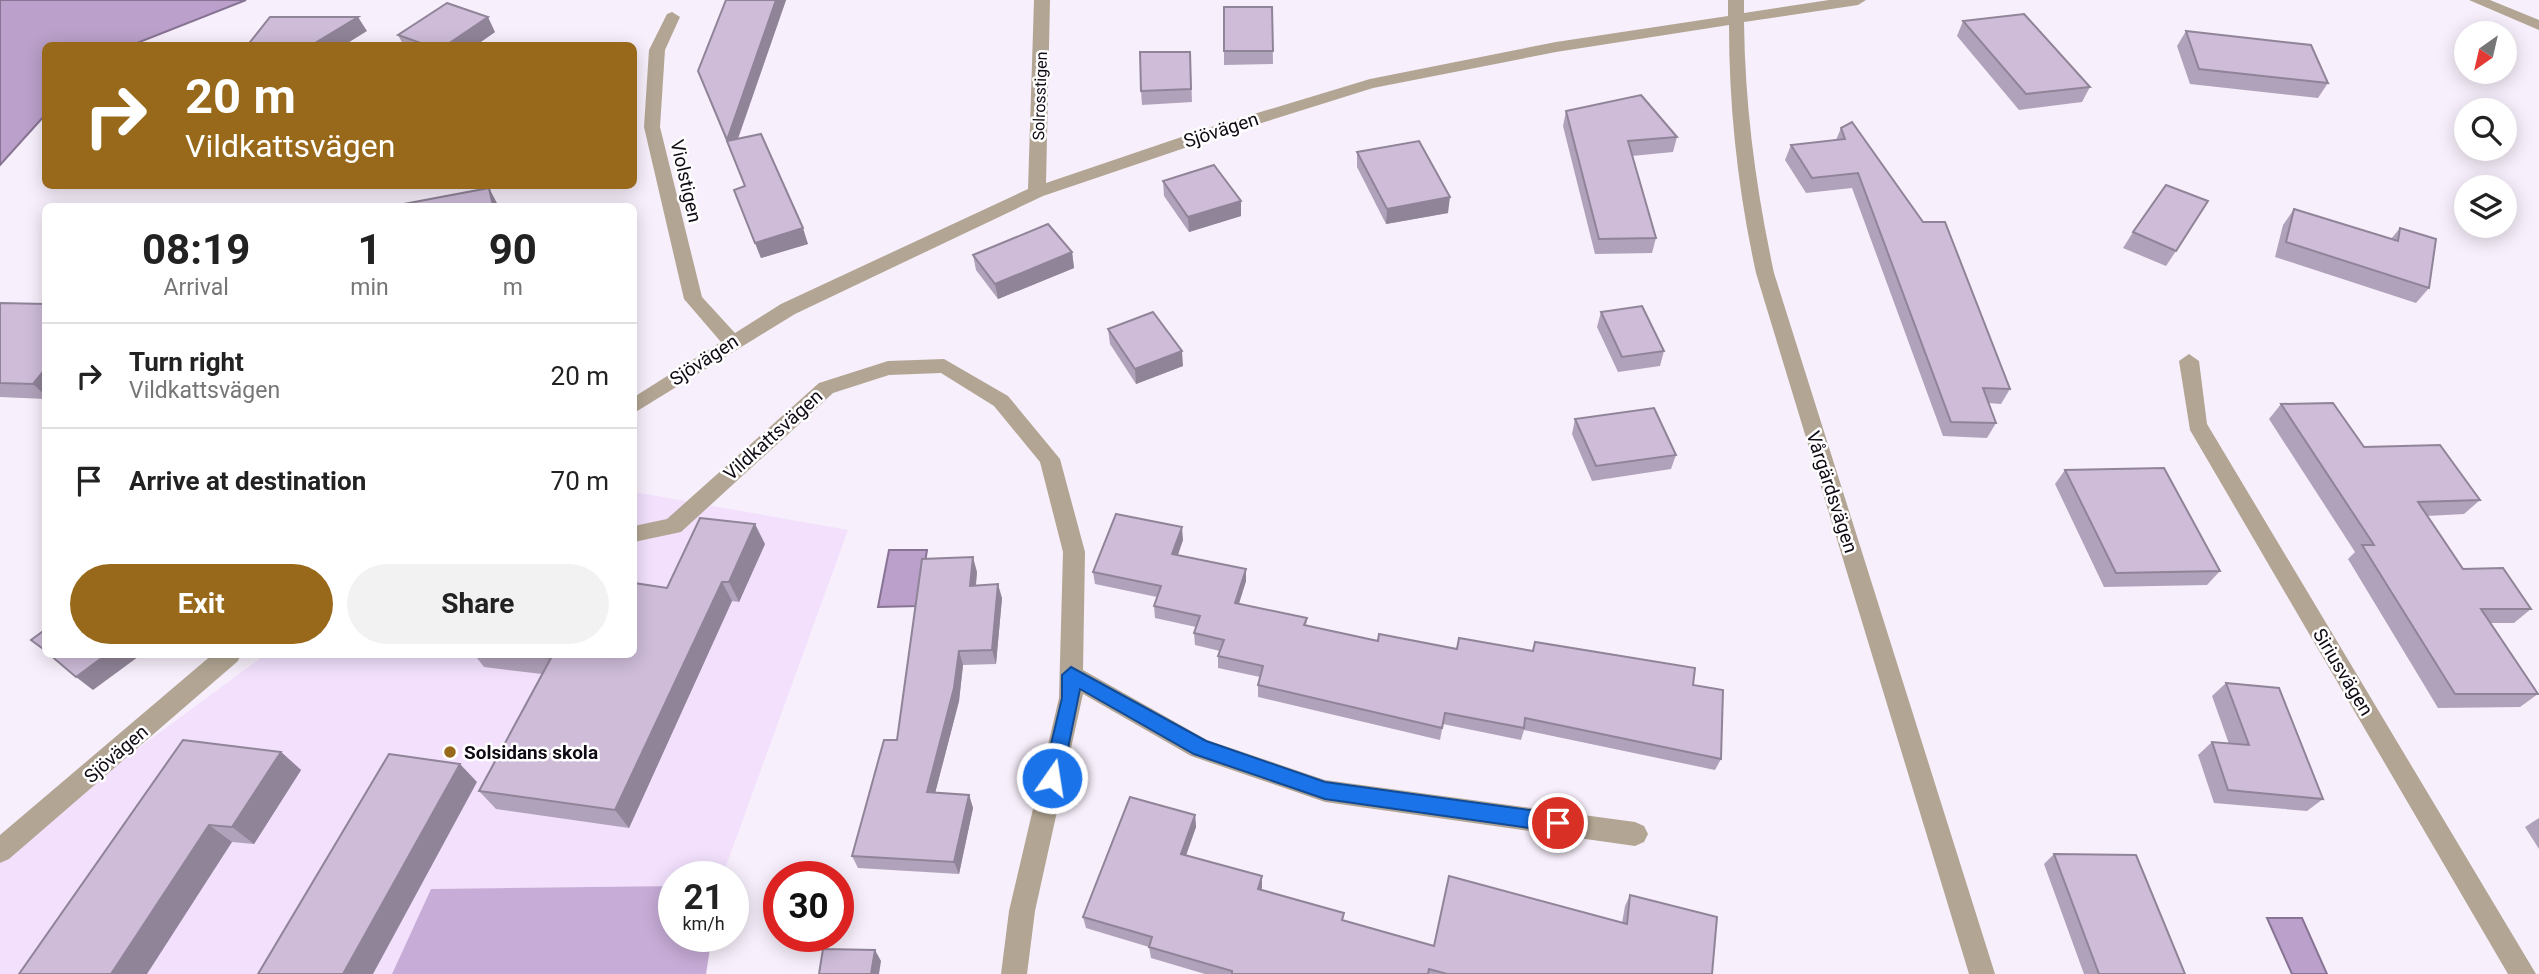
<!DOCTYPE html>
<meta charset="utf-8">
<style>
:root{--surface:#fff;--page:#f2f2f2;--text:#222;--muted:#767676;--line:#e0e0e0;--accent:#98691a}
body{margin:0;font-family:Roboto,sans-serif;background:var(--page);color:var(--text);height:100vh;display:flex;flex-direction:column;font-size:26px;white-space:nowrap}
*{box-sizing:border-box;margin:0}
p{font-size:23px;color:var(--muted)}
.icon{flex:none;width:38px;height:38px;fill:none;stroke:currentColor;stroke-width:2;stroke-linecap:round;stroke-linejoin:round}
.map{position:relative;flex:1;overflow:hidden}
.sheet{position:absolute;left:42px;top:203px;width:595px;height:455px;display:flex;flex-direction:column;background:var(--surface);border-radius:10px;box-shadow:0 4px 18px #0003}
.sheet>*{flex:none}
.hud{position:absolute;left:42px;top:42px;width:595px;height:147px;border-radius:10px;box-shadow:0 4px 18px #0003;background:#98691a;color:#fff;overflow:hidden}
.needle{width:46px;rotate:214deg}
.tools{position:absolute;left:2454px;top:21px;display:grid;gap:14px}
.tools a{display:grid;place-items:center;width:63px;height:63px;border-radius:50%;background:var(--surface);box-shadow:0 4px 18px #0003;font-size:35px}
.speed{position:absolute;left:658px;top:861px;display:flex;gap:14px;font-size:35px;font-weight:700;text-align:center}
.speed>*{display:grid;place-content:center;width:91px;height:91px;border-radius:50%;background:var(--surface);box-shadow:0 4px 18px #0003;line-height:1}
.speed small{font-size:18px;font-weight:400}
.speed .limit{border:10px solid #d22;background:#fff;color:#111}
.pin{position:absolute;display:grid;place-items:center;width:60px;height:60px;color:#fff;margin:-30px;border:4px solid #fff;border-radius:50%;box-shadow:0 2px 7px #0007}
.me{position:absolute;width:77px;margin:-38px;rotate:13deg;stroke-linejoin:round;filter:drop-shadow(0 0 5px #0008)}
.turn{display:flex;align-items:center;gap:24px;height:147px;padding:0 28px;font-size:32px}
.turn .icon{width:91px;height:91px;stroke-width:2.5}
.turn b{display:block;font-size:49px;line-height:60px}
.eta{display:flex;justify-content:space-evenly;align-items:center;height:119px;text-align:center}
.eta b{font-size:42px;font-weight:700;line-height:49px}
.button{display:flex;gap:14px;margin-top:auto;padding:14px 28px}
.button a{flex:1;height:80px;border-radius:42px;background:var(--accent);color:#fff;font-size:28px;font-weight:700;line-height:80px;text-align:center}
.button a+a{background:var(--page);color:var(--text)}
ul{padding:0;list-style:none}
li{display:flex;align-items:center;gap:21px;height:105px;padding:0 28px;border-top:2px solid var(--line)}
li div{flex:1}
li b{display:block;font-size:26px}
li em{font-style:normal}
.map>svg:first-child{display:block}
.built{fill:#f2e0fd}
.forest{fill:#c7acd7}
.water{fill:#baa0ca;stroke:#877393;stroke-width:2}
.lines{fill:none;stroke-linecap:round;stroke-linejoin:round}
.minor{fill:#b2a593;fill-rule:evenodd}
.wall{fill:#b1a2bb}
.shaded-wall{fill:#908498}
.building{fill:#cebcd9;stroke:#908498;stroke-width:2}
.route{fill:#1a73e8;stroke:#114b97;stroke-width:2}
.poi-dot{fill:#98691a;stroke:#fff;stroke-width:2.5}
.labels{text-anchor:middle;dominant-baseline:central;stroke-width:5;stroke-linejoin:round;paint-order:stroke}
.far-street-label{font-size:16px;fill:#100a14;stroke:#fff}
.street-label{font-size:19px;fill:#100a14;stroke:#fff}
.poi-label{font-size:19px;font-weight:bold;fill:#100a14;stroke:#fff;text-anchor:start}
</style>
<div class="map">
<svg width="2539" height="974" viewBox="0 0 2539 974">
<rect width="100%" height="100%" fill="#f7effb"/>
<path class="built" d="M 634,492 L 848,530 L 722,877 L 674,877 L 674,886 L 431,889 L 392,974 L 0,974 L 0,850 L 265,655 L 634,654 Z"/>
<path class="forest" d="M 674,886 L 674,936 L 712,936 L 706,974 L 392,974 L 431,889 Z"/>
<g class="water">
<path d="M 0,0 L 246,0 L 132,45 L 46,46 L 45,115 L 0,165 Z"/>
<path d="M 889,550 L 927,550 L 918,606 L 878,607 Z"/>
<path d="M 2267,918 L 2302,918 L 2327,974 L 2292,974 Z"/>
</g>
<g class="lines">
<g class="minor">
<path d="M 1034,0 L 1050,0 L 1046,183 L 1211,127 L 1370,79 L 1556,42 L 1728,16 L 1728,0 L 1744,0 L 1744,13 L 1829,0 L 1866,0 L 1858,5 L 1744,22 C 1745,108 1756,189 1774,273 L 1995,974 L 1969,974 L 1756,273 C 1738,190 1729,109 1729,25 L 1556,52 L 1373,88 L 1223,135 L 1043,196 L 795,314 L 634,413 L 634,397 L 721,342 L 684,299 L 644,127 L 649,50 L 667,14 L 672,12 L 680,17 L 665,50 L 660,127 L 702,297 L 735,333 L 781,304 L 1028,189 Z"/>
<path d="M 2469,0 L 2490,0 L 2539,20 L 2539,30 Z"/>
<path d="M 2189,354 L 2199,361 L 2207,424 L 2536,974 L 2508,974 L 2190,430 L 2179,361 Z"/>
<path d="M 944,359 L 1008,396 L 1060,459 L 1085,552 L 1083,670 L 1207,740 L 1325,780 L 1635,822 L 1644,826 L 1648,834 L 1644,842 L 1635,846 L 1325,802 L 1191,756 L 1083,694 L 1035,911 L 1027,974 L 1001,974 L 1009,911 L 1059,698 L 1063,552 L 1040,462 L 994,406 L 941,373 L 889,375 L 833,393 L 681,532 L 634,542 L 634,526 L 667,519 L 819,383 L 888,361 Z"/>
<path d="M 213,654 L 241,654 L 238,661 L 9,859 L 0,863 L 0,835 Z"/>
</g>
</g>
<g class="wall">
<path d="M 726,0 L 786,0 L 738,139 L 808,244 L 761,258 L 734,190 L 745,187 L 698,71 Z"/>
<path d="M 1272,7 L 1273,64 L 1224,65 L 1224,51 Z"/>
<path d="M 1963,21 L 2090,87 L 2082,102 L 2019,110 L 1957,36 Z"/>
<path d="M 2186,31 L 2328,83 L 2318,98 L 2190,84 L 2177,46 Z"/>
<path d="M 495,32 L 475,46 L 404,46 L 398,35 Z"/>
<path d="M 1190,52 L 1192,102 L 1142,105 L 1141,91 Z"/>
<path d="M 1566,111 L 1677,137 L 1673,152 L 1632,156 L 1656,238 L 1652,253 L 1595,254 L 1563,126 Z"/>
<path d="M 1841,128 L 2010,389 L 2001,404 L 1988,403 L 1996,423 L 1987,438 L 1943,436 L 1852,188 L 1806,193 L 1785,160 L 1791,145 L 1836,140 Z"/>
<path d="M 1357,152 L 1448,213 L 1386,224 L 1357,167 Z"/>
<path d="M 1163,181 L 1241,216 L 1189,232 L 1164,196 Z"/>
<path d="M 2294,209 L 2391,239 L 2400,228 L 2429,288 L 2416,303 L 2275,257 L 2283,225 Z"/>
<path d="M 2133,232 L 2176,251 L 2166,266 L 2123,248 Z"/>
<path d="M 1072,252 L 1074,268 L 998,299 L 976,270 L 973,255 Z"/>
<path d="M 0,303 L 46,304 L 46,399 L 0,397 Z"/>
<path d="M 1601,312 L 1664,351 L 1660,366 L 1618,372 L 1597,327 Z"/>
<path d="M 1108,329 L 1183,366 L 1136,384 L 1110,344 Z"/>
<path d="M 2281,404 L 2364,447 L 2480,500 L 2464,514 L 2427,516 L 2463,569 L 2531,609 L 2514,623 L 2491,623 L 2538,694 L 2520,707 L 2438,708 L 2348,559 L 2355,552 L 2269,419 Z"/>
<path d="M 1575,419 L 1676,455 L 1671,469 L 1592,481 L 1572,434 Z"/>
<path d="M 2065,470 L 2220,571 L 2207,585 L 2104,587 L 2055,484 Z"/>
<path d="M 1183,540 L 1177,555 L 1246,569 L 1246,581 L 1239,604 L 1307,618 L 1306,626 L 1378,641 L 1457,649 L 1532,651 L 1535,642 L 1693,685 L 1721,759 L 1715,770 L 1524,730 L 1521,740 L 1443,724 L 1440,740 L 1258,697 L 1258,685 L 1260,677 L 1218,668 L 1218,656 L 1220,651 L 1195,645 L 1194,633 L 1196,627 L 1155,618 L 1154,606 L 1157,597 L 1095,584 L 1093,572 Z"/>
<path d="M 765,544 L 739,602 L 732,601 L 629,828 L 496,809 L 479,791 L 542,674 L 484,667 L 474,654 L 634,654 L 667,588 Z"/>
<path d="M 977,572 L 976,586 L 1002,598 L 996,664 L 963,665 L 959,701 L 935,793 L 969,795 L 973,808 L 959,874 L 858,868 L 852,856 L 897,740 Z"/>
<path d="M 2226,683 L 2323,799 L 2307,811 L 2214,803 L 2198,755 L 2212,742 L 2229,744 L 2212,696 Z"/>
<path d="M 281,752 L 301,770 L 254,844 L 232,842 L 19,974 Z"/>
<path d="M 1195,815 L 1196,827 L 1186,856 L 1262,876 L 1261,890 L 1343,921 L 1433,946 L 1622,923 L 1625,906 L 1630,895 L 1712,974 L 1205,974 L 1151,958 L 1149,947 L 1086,928 L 1083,917 Z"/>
<path d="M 2539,818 L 2539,849 L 2525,827 Z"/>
<path d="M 2054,854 L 2185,974 L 2084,974 L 2044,864 Z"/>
</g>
<g class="shaded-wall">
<path d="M 776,0 L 786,0 L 732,155 L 727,141 L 732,156 L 727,140 Z"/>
<path d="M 358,17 L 367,31 L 343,46 L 310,46 Z"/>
<path d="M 488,17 L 495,32 L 475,46 L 445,46 Z"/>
<path d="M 489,188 L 497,203 L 498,206 L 493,206 Z"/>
<path d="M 1450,197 L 1448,213 L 1386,224 L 1387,209 Z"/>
<path d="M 1241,201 L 1241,216 L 1189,232 L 1188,217 Z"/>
<path d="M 803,228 L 808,244 L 761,258 L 755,243 Z"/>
<path d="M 1072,252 L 1074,268 L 998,299 L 995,284 Z"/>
<path d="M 1182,351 L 1183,366 L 1136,384 L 1135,369 Z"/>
<path d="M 46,368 L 46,396 L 33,384 Z"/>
<path d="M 755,524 L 765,544 L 739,602 L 729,582 Z"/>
<path d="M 1182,527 L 1183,540 L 1174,567 L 1172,554 Z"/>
<path d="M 973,557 L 977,572 L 974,600 L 970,586 Z"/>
<path d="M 1246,569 L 1246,581 L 1235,615 L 1235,603 Z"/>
<path d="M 722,582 L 732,601 L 629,828 L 615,810 Z"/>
<path d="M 998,584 L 1002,598 L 996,664 L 992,650 Z"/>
<path d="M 959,651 L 963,665 L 959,701 L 932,805 L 927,792 Z"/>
<path d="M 107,654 L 142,654 L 93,690 L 76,677 Z"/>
<path d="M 281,752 L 301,770 L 254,844 L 232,827 Z"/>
<path d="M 460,764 L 477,782 L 373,974 L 343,974 Z"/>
<path d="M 969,795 L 973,808 L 959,874 L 954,862 Z"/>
<path d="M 1195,815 L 1196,827 L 1182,866 L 1181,854 Z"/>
<path d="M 209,825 L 232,842 L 147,974 L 111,974 Z"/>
<path d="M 1262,876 L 1262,888 L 1258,900 L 1258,889 Z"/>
<path d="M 875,950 L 881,961 L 879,974 L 871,974 Z"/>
</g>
<g class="building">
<path d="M 726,0 L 776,0 L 727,140 L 698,71 Z"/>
<path d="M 447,3 L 488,17 L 445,46 L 429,46 L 398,35 Z"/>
<path d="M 1224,7 L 1272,7 L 1273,51 L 1224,51 Z"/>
<path d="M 2024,14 L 2090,87 L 2026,94 L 1963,21 Z"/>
<path d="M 270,17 L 358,17 L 310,46 L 247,46 Z"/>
<path d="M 2186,31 L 2311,45 L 2328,83 L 2199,69 Z"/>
<path d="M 1140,52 L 1190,52 L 1191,89 L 1141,91 Z"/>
<path d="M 1641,95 L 1677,137 L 1628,141 L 1656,238 L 1599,239 L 1566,111 Z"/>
<path d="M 1852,122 L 1923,222 L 1945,222 L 2010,389 L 1983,388 L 1996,423 L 1951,422 L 1858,173 L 1812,178 L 1791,145 L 1845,139 L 1841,128 Z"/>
<path d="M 761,134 L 803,228 L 755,243 L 734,190 L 745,186 L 727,141 Z"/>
<path d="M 1419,141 L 1450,197 L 1387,209 L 1357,152 Z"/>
<path d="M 1214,165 L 1241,201 L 1188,217 L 1163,181 Z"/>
<path d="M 2166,185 L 2208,201 L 2176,251 L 2133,232 Z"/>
<path d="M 489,188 L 493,206 L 393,206 Z"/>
<path d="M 2294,209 L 2398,241 L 2400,228 L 2436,239 L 2429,288 L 2286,242 Z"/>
<path d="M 1048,224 L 1072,252 L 995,284 L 973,255 Z"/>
<path d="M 0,303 L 46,304 L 46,368 L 33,384 L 0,383 Z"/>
<path d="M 1642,306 L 1664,351 L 1622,357 L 1601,312 Z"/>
<path d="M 1153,312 L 1182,351 L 1135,369 L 1108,329 Z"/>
<path d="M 2333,403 L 2364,447 L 2440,445 L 2480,500 L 2418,502 L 2463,569 L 2503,568 L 2531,609 L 2481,609 L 2538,694 L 2455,694 L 2362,545 L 2374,545 L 2281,404 Z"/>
<path d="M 1654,408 L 1676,455 L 1596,466 L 1575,419 Z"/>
<path d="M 2164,468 L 2220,571 L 2116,573 L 2065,470 Z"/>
<path d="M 1116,514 L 1182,527 L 1172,554 L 1246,569 L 1235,603 L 1307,618 L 1304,625 L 1378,641 L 1379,634 L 1457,649 L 1459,638 L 1533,651 L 1535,642 L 1695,668 L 1693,685 L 1723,690 L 1721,759 L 1525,718 L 1524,728 L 1445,713 L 1442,728 L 1258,685 L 1263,666 L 1218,656 L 1224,640 L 1194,633 L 1200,616 L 1154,606 L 1161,586 L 1093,572 Z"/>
<path d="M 700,518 L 755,524 L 729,582 L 722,582 L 615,810 L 479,791 L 551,658 L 522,654 L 634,654 L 634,583 L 667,588 Z"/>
<path d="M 973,557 L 970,586 L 998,584 L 992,650 L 959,651 L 954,688 L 927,792 L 969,795 L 954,862 L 852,856 L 884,740 L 897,740 L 922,559 Z"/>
<path d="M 46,629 L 46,651 L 31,640 Z"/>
<path d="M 49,654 L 107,654 L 76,677 Z"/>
<path d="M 2226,683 L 2279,688 L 2323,799 L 2228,790 L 2212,742 L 2249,745 Z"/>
<path d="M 183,740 L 281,752 L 232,827 L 209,825 L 111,974 L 19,974 Z"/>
<path d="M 389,754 L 460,764 L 343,974 L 258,974 Z"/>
<path d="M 1130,797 L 1195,815 L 1181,854 L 1262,876 L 1258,889 L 1344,913 L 1342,920 L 1434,946 L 1449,876 L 1627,924 L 1630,895 L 1717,917 L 1712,974 L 1447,974 L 1429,969 L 1428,974 L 1232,974 L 1232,971 L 1149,947 L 1152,937 L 1083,917 Z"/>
<path d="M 2054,854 L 2136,855 L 2185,974 L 2099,974 Z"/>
<path d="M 823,949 L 875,950 L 871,974 L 819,974 Z"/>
</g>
<path class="route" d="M 1071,667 L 1206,741 L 1325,782 L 1558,814 L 1564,817 L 1567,823 L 1564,829 L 1558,832 L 1325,799 L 1194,754 L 1080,689 L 1062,778 L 1059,784 L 1052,786 L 1046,784 L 1043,778 L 1062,698 L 1062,675 Z"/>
<circle class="poi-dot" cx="450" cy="752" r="7"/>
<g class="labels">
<g class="far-street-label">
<text transform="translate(1040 96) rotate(-88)">Solrosstigen</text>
</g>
<g class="street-label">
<text transform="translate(1221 130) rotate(-18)">Sjövägen</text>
<text transform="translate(686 181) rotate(77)">Violstigen</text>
<text transform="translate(704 360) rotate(-33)">Sjövägen</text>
<text transform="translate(773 435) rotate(-42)">Vildkattsvägen</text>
<text transform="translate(1832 492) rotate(72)">Vårgärdsvägen</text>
<text transform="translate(2343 672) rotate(59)">Siriusvägen</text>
<text transform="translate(116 754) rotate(-41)">Sjövägen</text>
</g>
<g class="poi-label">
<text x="464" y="752">Solsidans skola</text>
</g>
</g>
</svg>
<div class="tools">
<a><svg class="needle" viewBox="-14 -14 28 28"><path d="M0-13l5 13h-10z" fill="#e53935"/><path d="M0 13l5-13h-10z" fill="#767676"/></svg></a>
<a><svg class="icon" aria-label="search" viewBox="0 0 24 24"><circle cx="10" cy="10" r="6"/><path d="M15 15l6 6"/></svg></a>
<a><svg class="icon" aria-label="layers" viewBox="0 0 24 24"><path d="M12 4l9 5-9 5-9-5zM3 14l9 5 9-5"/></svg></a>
</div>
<div class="speed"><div>21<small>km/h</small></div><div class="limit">30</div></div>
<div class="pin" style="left:1558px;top:823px;background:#d93025"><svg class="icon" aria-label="arrive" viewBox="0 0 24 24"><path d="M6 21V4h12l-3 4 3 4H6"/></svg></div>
<svg class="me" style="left:1052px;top:778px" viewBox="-20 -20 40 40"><circle r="17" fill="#1a73e8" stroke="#fff" stroke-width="3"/><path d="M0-11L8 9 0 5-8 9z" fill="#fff"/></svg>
<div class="hud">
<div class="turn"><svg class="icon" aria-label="right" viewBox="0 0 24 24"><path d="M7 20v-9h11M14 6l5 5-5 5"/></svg><div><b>20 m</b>Vildkattsvägen</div></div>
</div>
<section class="sheet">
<div class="eta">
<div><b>08:19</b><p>Arrival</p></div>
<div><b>1</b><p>min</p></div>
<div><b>90</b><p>m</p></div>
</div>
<ul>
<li><svg class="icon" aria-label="right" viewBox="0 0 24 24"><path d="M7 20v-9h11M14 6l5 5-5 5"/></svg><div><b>Turn right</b><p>Vildkattsvägen</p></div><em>20 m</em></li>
<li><svg class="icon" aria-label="arrive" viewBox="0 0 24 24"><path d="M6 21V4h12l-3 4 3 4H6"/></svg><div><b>Arrive at destination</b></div><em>70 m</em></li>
</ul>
<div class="button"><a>Exit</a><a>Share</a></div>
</section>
</div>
